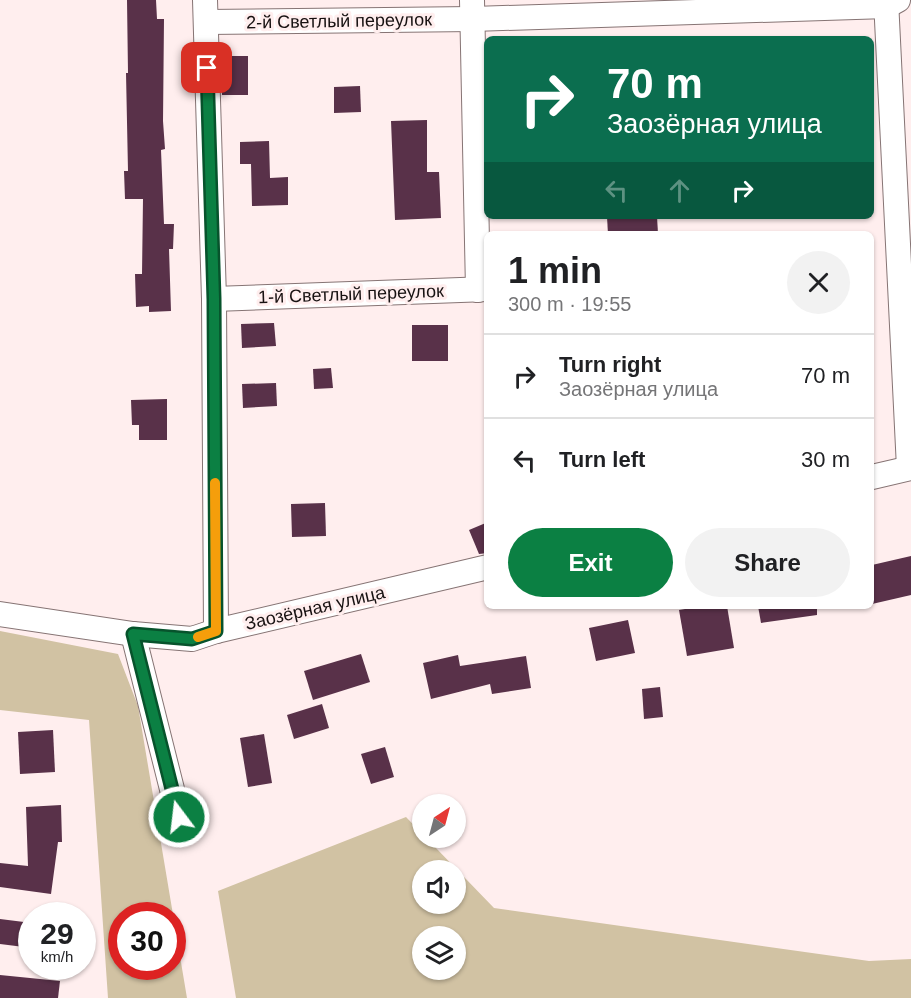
<!DOCTYPE html>
<meta charset="utf-8">
<style>
:root{--surface:#fff;--page:#f2f2f2;--text:#202124;--muted:#757577;--line:#e0e0e0;--accent:#0b8043}
body{margin:0;font-family:Arial,sans-serif;background:var(--page);color:var(--text);height:100vh;display:flex;flex-direction:column;font-size:22px;white-space:nowrap}
*{box-sizing:border-box;margin:0}
p{font-size:20px;color:var(--muted)}
.icon{flex:none;width:33px;height:33px;fill:none;stroke:currentColor;stroke-width:2;stroke-linecap:round;stroke-linejoin:round}
.map{position:relative;flex:1;overflow:hidden}
.details{position:absolute;left:484px;top:231px;width:390px;height:378px;display:flex;flex-direction:column;background:var(--surface);border-radius:9px;box-shadow:0 2px 4px #0004}
.details>*{flex:none}
.top-card{position:absolute;left:484px;top:36px;width:390px;height:183px;border-radius:9px;box-shadow:0 2px 4px #0004;background:#0b6e4f;color:#fff;overflow:hidden}
.needle{width:39px;rotate:36deg}
.fabs{position:absolute;left:412px;top:794px;display:grid;gap:12px}
.fabs a{display:grid;place-items:center;width:54px;height:54px;border-radius:50%;background:var(--surface);box-shadow:0 2px 4px #0004;font-size:30px}
.speed{position:absolute;left:18px;top:902px;display:flex;gap:12px;font-size:30px;font-weight:700;text-align:center}
.speed>*{display:grid;place-content:center;width:78px;height:78px;border-radius:50%;background:var(--surface);box-shadow:0 2px 4px #0004;line-height:1}
.speed small{font-size:15px;font-weight:400}
.speed .limit{border:9px solid #d22;background:#fff;color:#111}
.pin{position:absolute;display:grid;place-items:center;width:51px;height:51px;color:#fff;margin:-26px;border-radius:12px;box-shadow:0 3px 9px #0006}
.me{position:absolute;width:66px;margin:-33px;rotate:345deg;stroke-linejoin:round;filter:drop-shadow(0 0 4px #0008)}
.turn{display:flex;align-items:center;gap:21px;height:126px;padding:0 24px;font-size:27px}
.turn .icon{width:78px;height:78px;stroke-width:2.5}
.turn b{display:block;font-size:42px;line-height:51px}
.lanes{display:flex;align-items:center;height:57px;padding:0 24px;background:#0003;justify-content:center;gap:30px;direction:ltr}
.lanes .off{opacity:.35}
.round{display:grid;place-items:center;flex:none;width:63px;height:63px;border-radius:32px;background:var(--page)}
.summary{display:flex;align-items:center;justify-content:space-between;height:102px;padding:0 24px}
h1{font-size:36px;font-weight:700;line-height:45px}
.button{display:flex;gap:12px;margin-top:auto;padding:12px 24px}
.button a{flex:1;height:69px;border-radius:36px;background:var(--accent);color:#fff;font-size:24px;font-weight:700;line-height:69px;text-align:center}
.button a+a{background:var(--page);color:var(--text)}
ul{padding:0;list-style:none}
li{display:flex;align-items:center;gap:18px;height:84px;padding:0 24px;border-top:2px solid var(--line)}
li div{flex:1}
li b{display:block;font-size:22px}
li em{font-style:normal}
.map>svg:first-child{display:block}
.green{fill:#d1c2a3;fill-rule:evenodd}
.building{fill:#593149}
.lines{fill:none;stroke-linecap:round;stroke-linejoin:round}
.minor-casing{stroke:#867474;stroke-width:26}
.minor{stroke:#fff;stroke-width:24}
.route-casing{stroke:#07532c;stroke-width:15}
.route{stroke:#0b8043;stroke-width:10}
.slow{stroke:#f59e0b;stroke-width:10}
.labels{text-anchor:middle;dominant-baseline:central;stroke-width:6;stroke-linejoin:round;paint-order:stroke}
.street-label{font-size:18px;fill:#181212;stroke:#fee}
</style>
<div class="map">
<svg width="911" height="998" viewBox="0 0 911 998">
<rect width="100%" height="100%" fill="#fee"/>
<g class="green">
<path d="M 0,631 L 118,654 L 138,706 L 187,998 L 108,998 L 89,720 L 0,710 ZM 122,915 L 172,915 L 172,966 L 122,966 Z"/>
<path d="M 406,817 L 494,908 L 869,961 L 911,959 L 911,998 L 236,998 L 218,891 ZM 423,870 L 456,870 L 456,903 L 423,903 ZM 423,936 L 456,936 L 456,969 L 423,969 Z"/>
</g>
<g class="building">
<path d="M 127,0 L 156,0 L 157,19 L 164,19 L 163,121 L 165,149 L 161,150 L 164,224 L 174,224 L 173,249 L 169,249 L 171,311 L 149,312 L 149,306 L 136,307 L 135,274 L 142,274 L 143,199 L 125,199 L 124,171 L 128,171 L 126,73 L 128,73 Z"/>
<path d="M 221,56 L 248,56 L 248,95 L 222,95 Z"/>
<path d="M 360,86 L 361,112 L 334,113 L 334,87 Z"/>
<path d="M 427,120 L 427,172 L 439,172 L 441,218 L 395,220 L 391,121 Z"/>
<path d="M 269,141 L 270,178 L 288,177 L 288,205 L 252,206 L 251,164 L 240,164 L 240,142 Z"/>
<path d="M 623,216 L 657,216 L 658,234 L 608,234 L 607,217 Z"/>
<path d="M 274,323 L 276,346 L 242,348 L 241,324 Z"/>
<rect x="412" y="325" width="36" height="36"/>
<path d="M 331,368 L 333,388 L 314,389 L 313,369 Z"/>
<path d="M 276,383 L 277,406 L 243,408 L 242,384 Z"/>
<path d="M 167,399 L 167,440 L 139,440 L 139,425 L 132,425 L 131,400 Z"/>
<path d="M 325,503 L 326,536 L 292,537 L 291,504 Z"/>
<path d="M 488,522 L 488,553 L 479,554 L 469,530 Z"/>
<path d="M 911,556 L 911,595 L 872,604 L 872,565 Z"/>
<path d="M 703,606 L 727,606 L 734,648 L 687,656 L 679,610 Z"/>
<path d="M 758,606 L 817,606 L 817,615 L 761,623 Z"/>
<path d="M 628,620 L 635,653 L 596,661 L 589,628 Z"/>
<path d="M 361,654 L 370,682 L 313,700 L 304,671 Z"/>
<path d="M 458,655 L 460,666 L 526,656 L 531,688 L 492,694 L 490,684 L 431,699 L 423,663 Z"/>
<path d="M 660,687 L 663,717 L 644,719 L 642,689 Z"/>
<path d="M 322,704 L 329,728 L 294,739 L 287,715 Z"/>
<path d="M 53,730 L 55,772 L 20,774 L 18,732 Z"/>
<path d="M 264,734 L 272,783 L 248,787 L 240,738 Z"/>
<path d="M 385,747 L 394,777 L 371,784 L 361,754 Z"/>
<path d="M 61,805 L 62,842 L 58,842 L 51,894 L 0,887 L 0,863 L 28,866 L 26,807 Z"/>
<path d="M 0,919 L 32,923 L 32,948 L 0,944 Z"/>
<path d="M 0,975 L 60,981 L 58,998 L 0,998 Z"/>
</g>
<g class="lines">
<defs>
<g id="minor">
<path d="M 205,0 L 214,299 L 216,631"/>
<path d="M 472,0 L 478,290"/>
<path d="M 886,0 L 909,468"/>
<path d="M 206,22 L 473,19 L 887,6 L 898,0"/>
<path d="M 214,299 L 488,289"/>
<path d="M 872,477 L 911,468"/>
<path d="M 0,614 L 133,634 L 192,639 L 216,631 L 488,567"/>
<path d="M 133,634 L 179,817"/>
</g>
</defs>
<use href="#minor" class="minor-casing"/>
<use href="#minor" class="minor"/>
</g>
<g class="lines">
<defs>
<path id="route" d="M 179,817 L 133,634 L 192,639 L 216,631 L 214,299 L 207,68"/>
</defs>
<use href="#route" class="route-casing"/>
<use href="#route" class="route"/>
<path class="slow" d="M 198,637 L 216,631 L 215,483"/>
</g>
<g class="labels">
<g class="street-label">
<text transform="translate(339 21) rotate(-1)">2-й Светлый переулок</text>
<text transform="translate(351 294) rotate(-2)">1-й Светлый переулок</text>
<text transform="translate(315 608) rotate(-13)">Заозёрная улица</text>
</g>
</g>
</svg>
<div class="fabs">
<a><svg class="needle" viewBox="-14 -14 28 28"><path d="M0-13l5 13h-10z" fill="#e53935"/><path d="M0 13l5-13h-10z" fill="#757577"/></svg></a>
<a><svg class="icon" aria-label="sound" viewBox="0 0 24 24"><path d="M4 9h4l5-4v14l-5-4H4zM17 9q2 3 0 6"/></svg></a>
<a><svg class="icon" aria-label="layers" viewBox="0 0 24 24"><path d="M12 4l9 5-9 5-9-5zM3 14l9 5 9-5"/></svg></a>
</div>
<div class="speed"><div>29<small>km/h</small></div><div class="limit">30</div></div>
<div class="pin" style="left:207px;top:68px;background:#d93025"><svg class="icon" aria-label="arrive" viewBox="0 0 24 24"><path d="M6 21V4h12l-3 4 3 4H6"/></svg></div>
<svg class="me" style="left:179px;top:817px" viewBox="-20 -20 40 40"><circle r="17" fill="#0b8043" stroke="#fff" stroke-width="3"/><path d="M0-11L8 9 0 5-8 9z" fill="#fff"/></svg>
<div class="top-card">
<div class="turn"><svg class="icon" aria-label="right" viewBox="0 0 24 24"><path d="M7 20v-9h11M14 6l5 5-5 5"/></svg><div><b>70 m</b>Заозёрная улица</div></div>
<div class="lanes"><svg class="icon off" aria-label="left" viewBox="0 0 24 24"><path d="M17 20v-9H6M10 6l-5 5 5 5"/></svg><svg class="icon off" aria-label="ahead" viewBox="0 0 24 24"><path d="M12 20V5M6 11l6-6 6 6"/></svg><svg class="icon" aria-label="right" viewBox="0 0 24 24"><path d="M7 20v-9h11M14 6l5 5-5 5"/></svg></div>
</div>
<section class="details">
<div class="summary"><div><h1>1 min</h1><p>300 m · 19:55</p></div><a class="round"><svg class="icon" aria-label="close" viewBox="0 0 24 24"><path d="M6 6l12 12M18 6L6 18"/></svg></a></div>
<ul>
<li><svg class="icon" aria-label="right" viewBox="0 0 24 24"><path d="M7 20v-9h11M14 6l5 5-5 5"/></svg><div><b>Turn right</b><p>Заозёрная улица</p></div><em>70 m</em></li>
<li><svg class="icon" aria-label="left" viewBox="0 0 24 24"><path d="M17 20v-9H6M10 6l-5 5 5 5"/></svg><div><b>Turn left</b></div><em>30 m</em></li>
</ul>
<div class="button"><a>Exit</a><a>Share</a></div>
</section>
</div>
